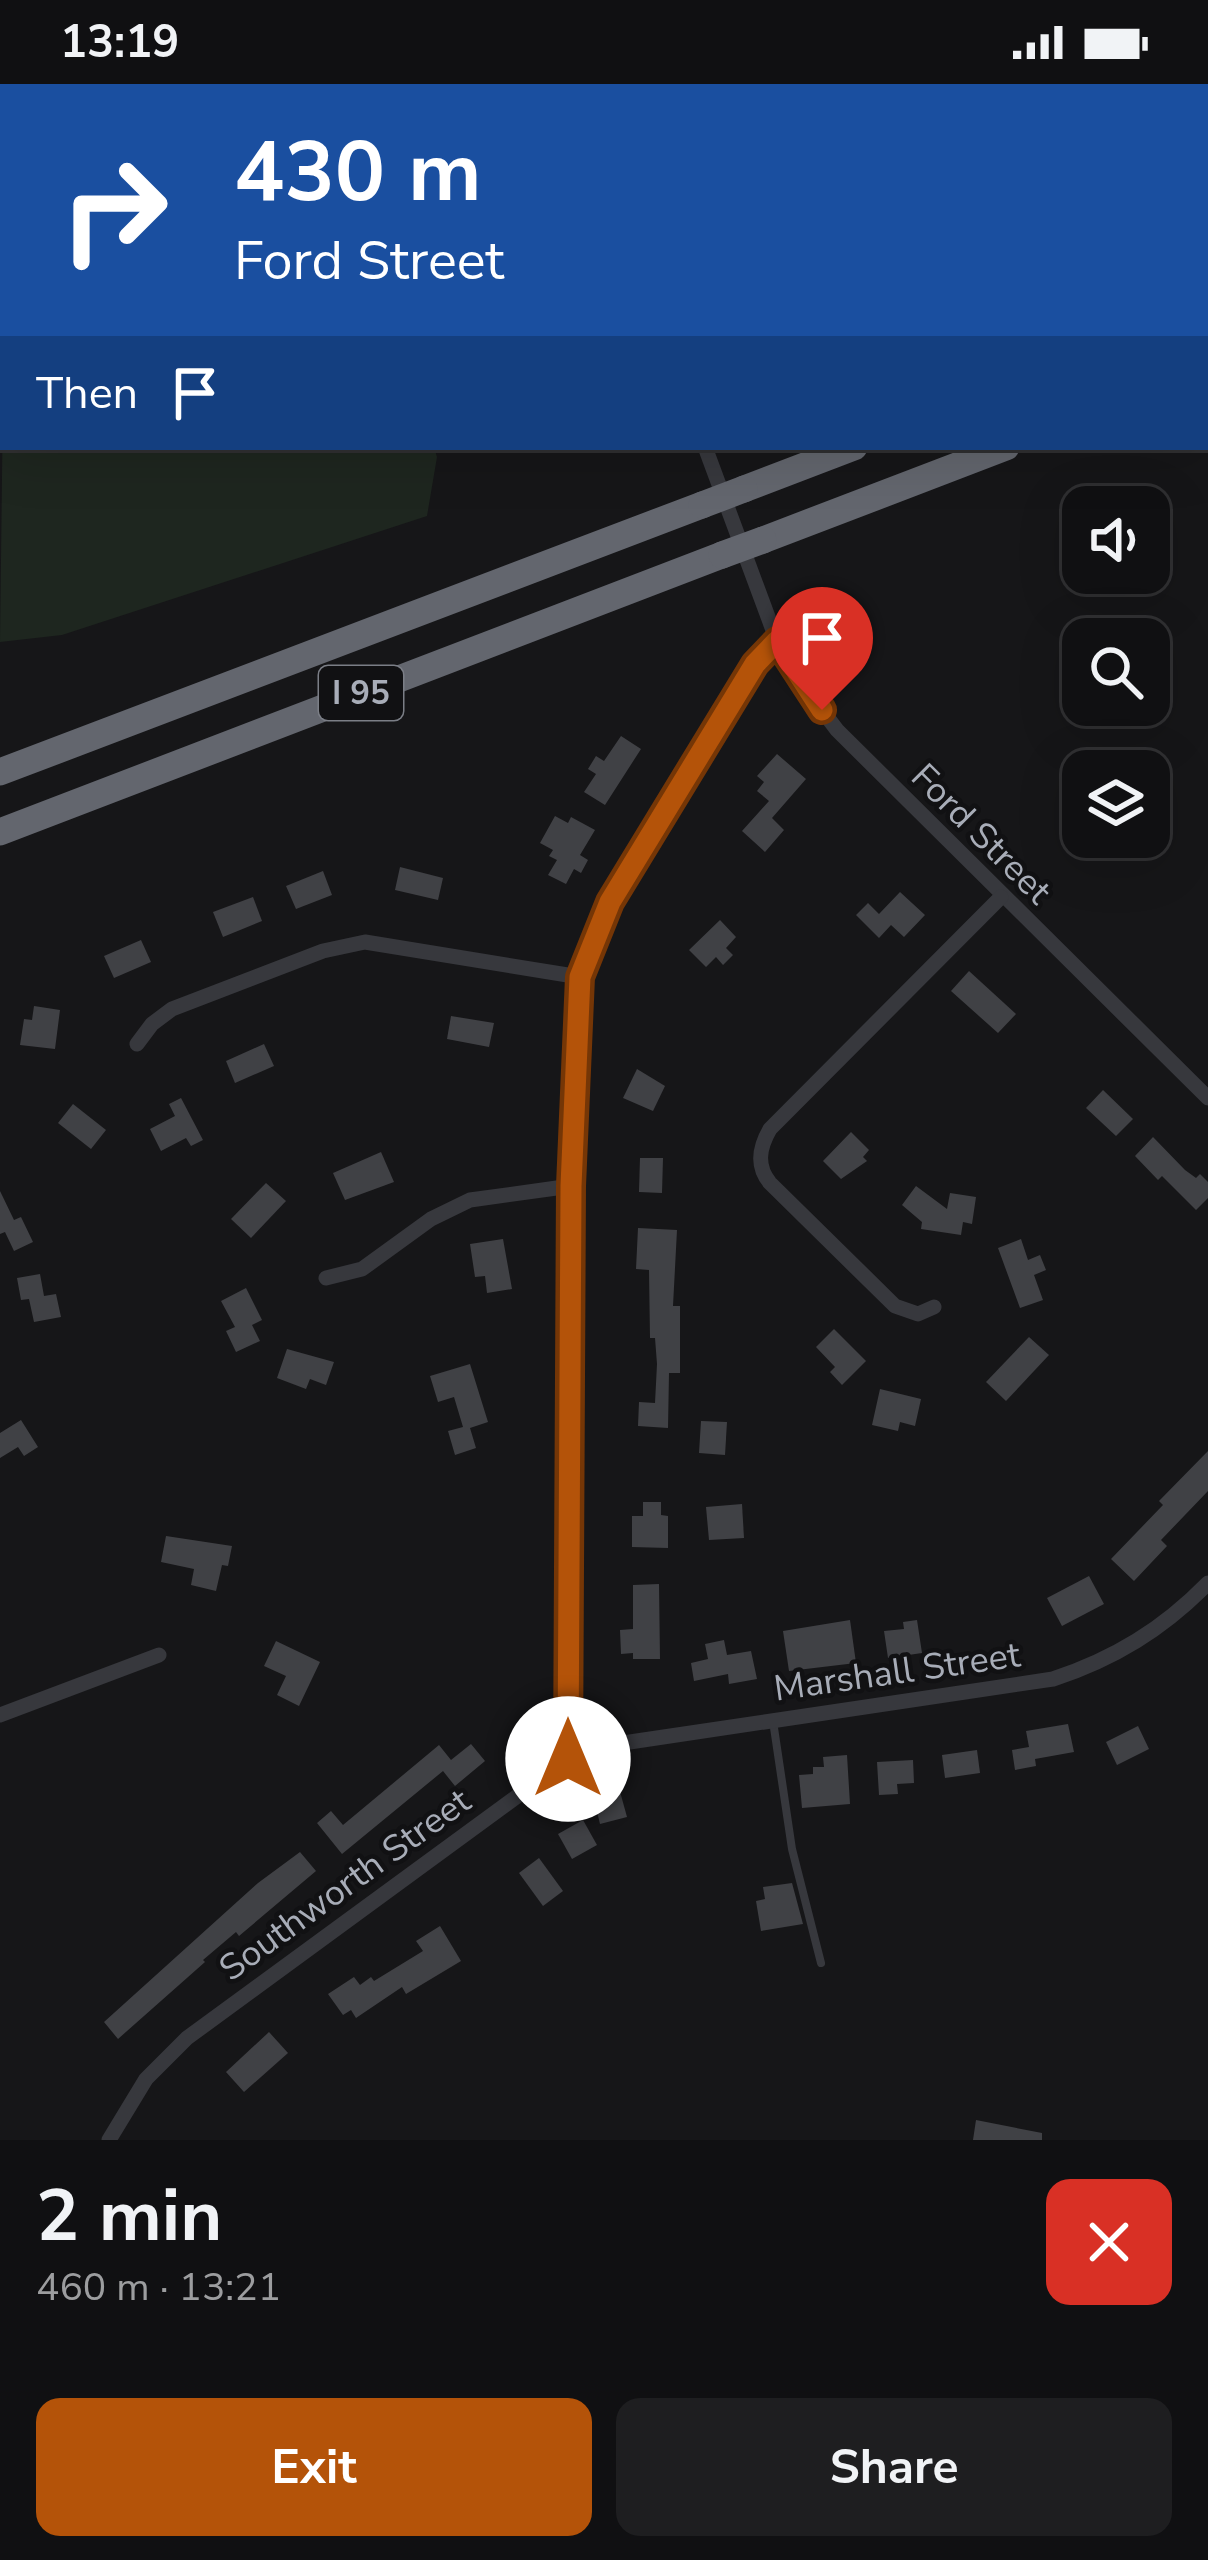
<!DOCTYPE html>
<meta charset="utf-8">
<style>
:root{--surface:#101012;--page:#1e1e20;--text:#f1f3f6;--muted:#9c9d9f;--line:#303032;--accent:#b45309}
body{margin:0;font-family:"Nunito Sans",sans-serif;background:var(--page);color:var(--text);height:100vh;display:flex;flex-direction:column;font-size:45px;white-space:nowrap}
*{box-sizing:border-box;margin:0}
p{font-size:39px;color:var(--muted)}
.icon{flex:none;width:66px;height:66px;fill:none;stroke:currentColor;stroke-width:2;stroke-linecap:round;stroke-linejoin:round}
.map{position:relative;height:2056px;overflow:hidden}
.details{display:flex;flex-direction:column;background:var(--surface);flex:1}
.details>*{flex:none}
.guide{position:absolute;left:0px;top:0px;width:1209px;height:366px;box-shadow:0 12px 48px #0002,0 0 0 3px var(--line);background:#1a4fa0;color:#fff;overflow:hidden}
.fabs{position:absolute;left:1062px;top:402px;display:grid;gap:24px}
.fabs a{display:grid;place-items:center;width:108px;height:108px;border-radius:24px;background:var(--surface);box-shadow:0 12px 48px #0002,0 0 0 3px var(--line);font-size:60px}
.pin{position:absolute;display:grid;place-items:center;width:102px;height:102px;color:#fff;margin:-123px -51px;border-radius:50% 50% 50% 0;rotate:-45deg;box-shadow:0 0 12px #0007}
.pin .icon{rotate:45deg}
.me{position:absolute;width:132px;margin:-66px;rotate:0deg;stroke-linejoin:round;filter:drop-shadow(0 0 9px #0008)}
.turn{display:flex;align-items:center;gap:42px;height:252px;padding:0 36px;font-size:54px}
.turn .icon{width:156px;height:156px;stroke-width:2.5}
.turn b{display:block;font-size:84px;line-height:102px}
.then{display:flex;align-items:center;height:114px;padding:0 36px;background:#0003;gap:24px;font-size:45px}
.round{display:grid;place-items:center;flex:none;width:126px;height:126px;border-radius:24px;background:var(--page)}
.summary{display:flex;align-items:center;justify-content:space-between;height:204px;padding:0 36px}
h1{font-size:72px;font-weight:700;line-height:90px}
.cta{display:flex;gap:24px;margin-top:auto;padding:24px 36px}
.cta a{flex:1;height:138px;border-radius:24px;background:var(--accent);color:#fff;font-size:48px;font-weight:700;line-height:138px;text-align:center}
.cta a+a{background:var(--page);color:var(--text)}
.status{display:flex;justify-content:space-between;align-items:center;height:84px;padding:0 60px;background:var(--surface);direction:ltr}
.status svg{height:33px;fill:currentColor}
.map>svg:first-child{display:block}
.green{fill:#1e261f}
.building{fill:#404145}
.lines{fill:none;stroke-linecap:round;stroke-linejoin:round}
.service{stroke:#37383d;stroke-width:8}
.minor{stroke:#37383d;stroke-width:15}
.motorway{stroke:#63666e;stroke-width:27}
.motorway-bridge{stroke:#63666e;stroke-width:27}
.route-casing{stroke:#753606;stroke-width:30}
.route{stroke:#b45309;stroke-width:21}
.labels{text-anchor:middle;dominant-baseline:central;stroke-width:9;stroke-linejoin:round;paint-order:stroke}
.shield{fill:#111113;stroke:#7b7e86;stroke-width:3}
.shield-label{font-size:33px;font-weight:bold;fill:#a8adb8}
.street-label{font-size:36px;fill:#a8adb8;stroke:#111113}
</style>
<div class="status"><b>13:19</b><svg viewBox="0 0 49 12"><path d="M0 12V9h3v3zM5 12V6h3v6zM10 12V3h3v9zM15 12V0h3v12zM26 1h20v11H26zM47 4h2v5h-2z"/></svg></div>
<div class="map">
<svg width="1208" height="2056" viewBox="0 0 1208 2056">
<rect width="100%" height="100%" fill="#161618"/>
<g class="green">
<path d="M 740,0 L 1208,0 L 1208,35 L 1206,3 Z"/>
<path d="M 3,309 L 3,363 L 434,363 L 437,373 L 427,432 L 62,551 L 0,558 Z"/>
</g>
<g class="building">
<path d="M 621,652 L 641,665 L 605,721 L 584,708 L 596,690 L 588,685 L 596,672 L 604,677 Z"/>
<path d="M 777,670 L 806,695 L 772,734 L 784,746 L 765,768 L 742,747 L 769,717 L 757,707 L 764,698 L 757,692 Z"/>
<path d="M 555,732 L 568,739 L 571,733 L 595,746 L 580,771 L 588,776 L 581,789 L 574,785 L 566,800 L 548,791 L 557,776 L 549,772 L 553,766 L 540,759 Z"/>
<path d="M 400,783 L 443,794 L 438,816 L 395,806 Z"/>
<path d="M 323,787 L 332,811 L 296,825 L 286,802 Z"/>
<path d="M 900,808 L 925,831 L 904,853 L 891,841 L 879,854 L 856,831 L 868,819 L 879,830 Z"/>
<path d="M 253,813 L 262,837 L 223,853 L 213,828 Z"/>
<path d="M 720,836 L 736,853 L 726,864 L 733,871 L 723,881 L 716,873 L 706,883 L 689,866 Z"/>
<path d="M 141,856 L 151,878 L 114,894 L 104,872 Z"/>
<path d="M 969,887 L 1016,930 L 998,949 L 951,907 Z"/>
<path d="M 34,922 L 60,926 L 55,965 L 20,961 L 24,935 L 32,936 Z"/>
<path d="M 451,932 L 494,939 L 489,963 L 447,955 Z"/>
<path d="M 264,960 L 274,982 L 235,999 L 226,977 Z"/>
<path d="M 637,985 L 665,1002 L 653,1027 L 623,1014 Z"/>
<path d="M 1103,1006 L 1133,1035 L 1116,1052 L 1086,1024 Z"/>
<path d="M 181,1014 L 203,1056 L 191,1062 L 186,1054 L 161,1067 L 150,1045 L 175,1032 L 169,1020 Z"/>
<path d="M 73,1020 L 106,1046 L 91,1065 L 58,1039 Z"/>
<path d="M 851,1048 L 869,1066 L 863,1073 L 867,1077 L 841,1095 L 823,1077 Z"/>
<path d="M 1153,1053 L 1185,1086 L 1196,1094 L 1200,1090 L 1208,1098 L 1208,1114 L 1196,1126 L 1162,1092 L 1158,1096 L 1135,1072 Z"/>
<path d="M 381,1068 L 394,1098 L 345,1116 L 333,1089 Z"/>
<path d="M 640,1074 L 663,1074 L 662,1109 L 639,1108 Z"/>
<path d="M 266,1099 L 286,1117 L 251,1154 L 231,1135 Z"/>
<path d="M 916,1102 L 947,1125 L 950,1109 L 976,1113 L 972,1140 L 963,1138 L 961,1151 L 921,1145 L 922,1138 L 902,1121 Z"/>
<path d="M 0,1107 L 14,1136 L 21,1133 L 33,1158 L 14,1167 L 5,1148 L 0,1150 Z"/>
<path d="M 638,1144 L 677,1146 L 673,1222 L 680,1222 L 680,1289 L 669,1289 L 668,1344 L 638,1342 L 639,1318 L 655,1319 L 657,1280 L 655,1254 L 650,1254 L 649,1186 L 636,1185 Z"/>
<path d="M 503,1155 L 512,1205 L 487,1209 L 485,1192 L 475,1193 L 470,1160 Z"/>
<path d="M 1021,1155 L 1028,1176 L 1040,1171 L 1046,1186 L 1034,1191 L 1043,1216 L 1020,1224 L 998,1164 Z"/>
<path d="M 40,1190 L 44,1212 L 56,1210 L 61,1233 L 34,1238 L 29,1215 L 21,1216 L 17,1194 Z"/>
<path d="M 246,1204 L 262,1236 L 252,1241 L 260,1257 L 236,1268 L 226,1247 L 235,1243 L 221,1217 Z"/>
<path d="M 834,1245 L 866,1277 L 842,1301 L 830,1288 L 835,1283 L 816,1263 Z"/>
<path d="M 1029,1253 L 1049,1271 L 1006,1317 L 986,1298 Z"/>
<path d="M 287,1265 L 334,1278 L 326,1301 L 310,1295 L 306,1305 L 277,1294 Z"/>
<path d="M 470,1280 L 488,1338 L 470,1344 L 476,1364 L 455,1371 L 448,1347 L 463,1343 L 454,1313 L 438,1318 L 430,1292 Z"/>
<path d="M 880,1305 L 921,1315 L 915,1342 L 900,1338 L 898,1347 L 872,1341 Z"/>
<path d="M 21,1336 L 38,1363 L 24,1372 L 18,1363 L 0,1374 L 0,1349 Z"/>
<path d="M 701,1337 L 727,1338 L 725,1371 L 699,1369 Z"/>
<path d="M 1208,1367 L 1208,1407 L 1161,1456 L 1167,1462 L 1134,1497 L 1111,1475 L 1163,1421 L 1159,1417 Z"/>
<path d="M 643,1418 L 661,1418 L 661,1431 L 668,1432 L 668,1464 L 632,1463 L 632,1432 L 643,1432 Z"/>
<path d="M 742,1420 L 744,1454 L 709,1456 L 706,1423 Z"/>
<path d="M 166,1452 L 232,1462 L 228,1482 L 222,1481 L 216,1507 L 191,1501 L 194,1485 L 161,1478 Z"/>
<path d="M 1089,1492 L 1104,1520 L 1062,1542 L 1047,1514 Z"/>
<path d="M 659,1500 L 660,1575 L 633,1575 L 633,1569 L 621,1570 L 620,1546 L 633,1545 L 633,1501 Z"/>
<path d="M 850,1536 L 856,1579 L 789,1587 L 783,1547 Z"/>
<path d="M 917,1536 L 922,1569 L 888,1574 L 884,1547 L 904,1545 L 903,1538 Z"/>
<path d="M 724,1556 L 727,1571 L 751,1567 L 757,1595 L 729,1600 L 728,1590 L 694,1597 L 691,1579 L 708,1575 L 705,1560 Z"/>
<path d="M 276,1557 L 320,1578 L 299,1622 L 277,1611 L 286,1592 L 264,1582 Z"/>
<path d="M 1068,1640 L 1074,1668 L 1035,1675 L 1036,1682 L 1015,1686 L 1012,1666 L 1029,1663 L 1026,1647 Z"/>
<path d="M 1138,1642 L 1149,1665 L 1117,1681 L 1106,1658 Z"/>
<path d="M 471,1660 L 485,1677 L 455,1702 L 443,1687 L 342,1770 L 317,1739 L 331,1727 L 343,1741 L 439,1661 L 451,1676 Z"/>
<path d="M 977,1666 L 980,1689 L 945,1694 L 942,1671 Z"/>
<path d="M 847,1671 L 850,1720 L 802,1724 L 799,1691 L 813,1690 L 813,1683 L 824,1683 L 823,1673 Z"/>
<path d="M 913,1676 L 914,1699 L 897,1700 L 898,1710 L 879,1711 L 877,1678 Z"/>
<path d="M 619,1704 L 627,1733 L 600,1740 L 593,1711 Z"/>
<path d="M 583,1736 L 597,1761 L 572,1775 L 558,1750 Z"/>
<path d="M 300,1768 L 316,1787 L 239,1852 L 236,1848 L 203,1876 L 205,1878 L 118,1955 L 104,1938 L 258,1799 Z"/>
<path d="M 539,1774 L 563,1807 L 543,1822 L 519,1789 Z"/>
<path d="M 792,1799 L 803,1840 L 761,1847 L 756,1817 L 765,1815 L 763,1803 Z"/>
<path d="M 440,1842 L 461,1877 L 406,1910 L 402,1903 L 356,1934 L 351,1926 L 343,1931 L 328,1910 L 354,1893 L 360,1901 L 371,1893 L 374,1897 L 423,1867 L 416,1857 Z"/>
<path d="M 269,1948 L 288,1969 L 244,2008 L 226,1988 Z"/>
<path d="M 976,2036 L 1042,2049 L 1042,2056 L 973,2056 Z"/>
</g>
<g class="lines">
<g class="service">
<path d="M 24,0 L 25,3"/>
<path d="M 0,45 L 3,44"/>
<path d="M 0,107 L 3,107"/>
<path d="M 773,1637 L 792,1765 L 821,1879"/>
</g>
<g class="minor">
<path d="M 477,0 L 479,3"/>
<path d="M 570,3 L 575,0"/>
<path d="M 705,363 L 777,557 L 806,605 L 837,646 L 1208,1014"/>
<path d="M 137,960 L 152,940 L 172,925 L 323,867 L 365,858 L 580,893"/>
<path d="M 326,1194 L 362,1185 L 431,1135 L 470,1116 L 571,1102"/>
<path d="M 934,1223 L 918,1230 L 895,1222 L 770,1099 C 756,1082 759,1064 770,1045 L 1001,813"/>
<path d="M 0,1631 L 159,1571"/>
<path d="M 568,1675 L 571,1102 L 580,893 L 610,818 L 755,580 L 777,557"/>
<path d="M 109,2056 L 146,1995 L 187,1954 L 568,1675 L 603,1662 L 1053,1595 C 1114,1575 1163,1545 1208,1499"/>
</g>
<g class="motorway">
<path d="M 1206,221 L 1208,220"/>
<path d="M 1206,286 L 1208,286"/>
<path d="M 744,405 L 854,363"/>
<path d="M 763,456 L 1006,363"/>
<path d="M 0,688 L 702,421"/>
<path d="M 0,748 L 722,471"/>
</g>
<g class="motorway-bridge">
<path d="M 702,421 L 744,405"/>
<path d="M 722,471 L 763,456"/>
</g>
</g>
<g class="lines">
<defs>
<path id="route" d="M 568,1675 L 571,1102 L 580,893 L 610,818 L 755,580 L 777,557 L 822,626"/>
</defs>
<use href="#route" class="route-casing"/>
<use href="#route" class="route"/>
</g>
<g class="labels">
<rect class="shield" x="319" y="582" width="84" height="54" rx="9"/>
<g class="shield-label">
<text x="361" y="609">I 95</text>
</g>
<g class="street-label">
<text transform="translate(981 750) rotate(45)">Ford Street</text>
<text transform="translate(897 1588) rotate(-8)">Marshall Street</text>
<text transform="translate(345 1801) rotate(-36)">Southworth Street</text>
</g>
</g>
</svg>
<div class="fabs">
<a><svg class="icon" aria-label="sound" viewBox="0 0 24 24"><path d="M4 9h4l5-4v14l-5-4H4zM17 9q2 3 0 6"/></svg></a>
<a><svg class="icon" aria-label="search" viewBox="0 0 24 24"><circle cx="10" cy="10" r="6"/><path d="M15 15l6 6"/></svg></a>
<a><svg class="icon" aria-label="layers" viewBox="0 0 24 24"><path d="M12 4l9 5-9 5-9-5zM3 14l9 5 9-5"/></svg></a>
</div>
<div class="pin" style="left:822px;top:626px;background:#d93025"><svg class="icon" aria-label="arrive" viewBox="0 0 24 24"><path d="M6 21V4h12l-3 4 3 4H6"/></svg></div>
<svg class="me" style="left:568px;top:1675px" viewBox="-20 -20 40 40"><circle r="19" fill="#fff"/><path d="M0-13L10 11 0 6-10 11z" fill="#b45309"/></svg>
<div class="guide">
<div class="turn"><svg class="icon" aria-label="right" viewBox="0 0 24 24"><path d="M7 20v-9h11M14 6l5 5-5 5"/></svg><div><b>430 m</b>Ford Street</div></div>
<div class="then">Then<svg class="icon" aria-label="arrive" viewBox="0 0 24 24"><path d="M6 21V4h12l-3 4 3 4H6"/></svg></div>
</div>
</div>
<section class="details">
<div class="summary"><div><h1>2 min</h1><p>460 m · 13:21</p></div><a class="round" style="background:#d93025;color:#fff"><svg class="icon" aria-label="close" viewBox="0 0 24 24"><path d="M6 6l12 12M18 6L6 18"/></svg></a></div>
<div class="cta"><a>Exit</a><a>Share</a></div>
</section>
